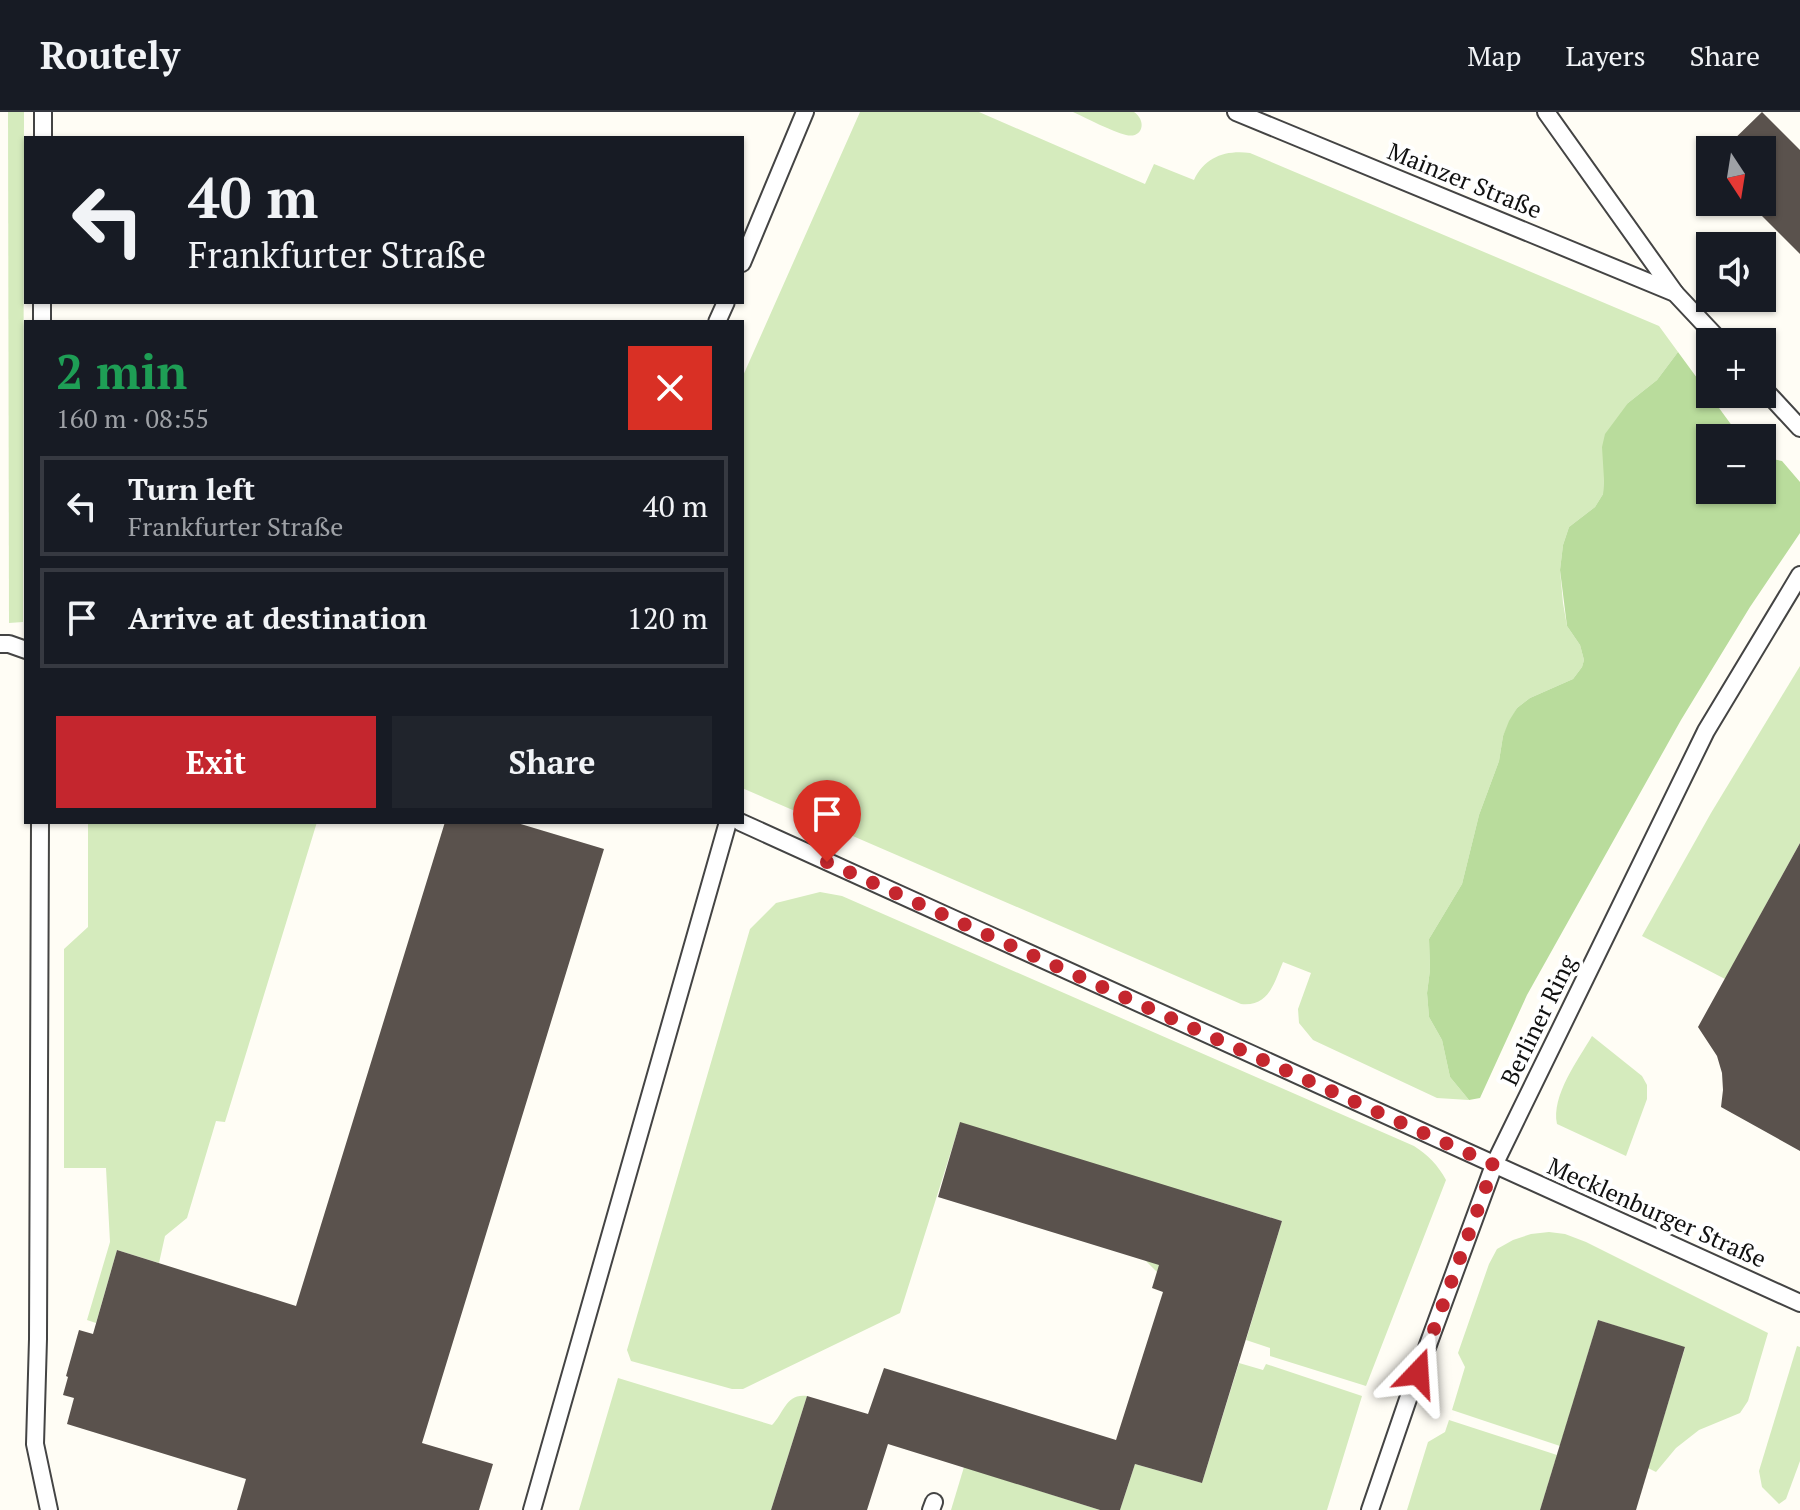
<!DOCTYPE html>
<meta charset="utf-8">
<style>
:root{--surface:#171b24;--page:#20242c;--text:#f1f3f6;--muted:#9ea1a6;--line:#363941;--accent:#c4262e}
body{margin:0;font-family:"PT Serif",serif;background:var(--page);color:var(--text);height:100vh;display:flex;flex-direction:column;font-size:30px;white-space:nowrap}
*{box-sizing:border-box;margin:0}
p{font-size:26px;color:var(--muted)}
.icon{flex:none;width:44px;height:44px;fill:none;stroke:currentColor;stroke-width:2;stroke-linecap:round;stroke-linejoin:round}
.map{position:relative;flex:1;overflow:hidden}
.sheet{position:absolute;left:24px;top:208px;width:720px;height:504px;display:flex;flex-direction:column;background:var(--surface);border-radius:0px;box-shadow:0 2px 6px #0004}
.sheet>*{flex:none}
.guide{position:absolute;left:24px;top:24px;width:720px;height:168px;border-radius:0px;box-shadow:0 2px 6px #0004;background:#171b24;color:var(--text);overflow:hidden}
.needle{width:52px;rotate:168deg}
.buttons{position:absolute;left:1696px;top:24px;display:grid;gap:16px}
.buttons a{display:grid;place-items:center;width:80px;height:80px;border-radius:0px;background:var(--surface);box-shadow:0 2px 6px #0004;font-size:40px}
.pin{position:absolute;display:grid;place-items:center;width:68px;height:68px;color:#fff;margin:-82px -34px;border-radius:50% 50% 50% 0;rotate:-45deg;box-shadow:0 0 8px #0007}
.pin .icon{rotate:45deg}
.me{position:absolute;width:88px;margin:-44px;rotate:20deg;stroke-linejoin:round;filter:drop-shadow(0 0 6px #0008)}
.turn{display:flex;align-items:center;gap:28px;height:168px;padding:0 32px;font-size:36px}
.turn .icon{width:104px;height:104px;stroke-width:2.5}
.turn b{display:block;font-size:56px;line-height:68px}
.round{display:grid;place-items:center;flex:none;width:84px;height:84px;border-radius:0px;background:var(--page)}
.summary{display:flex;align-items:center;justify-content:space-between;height:136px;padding:0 32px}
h1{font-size:48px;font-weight:700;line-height:60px;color:#1e9e55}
.action{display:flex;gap:16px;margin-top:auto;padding:16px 32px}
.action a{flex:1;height:92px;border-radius:0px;background:var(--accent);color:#fff;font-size:32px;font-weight:700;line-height:92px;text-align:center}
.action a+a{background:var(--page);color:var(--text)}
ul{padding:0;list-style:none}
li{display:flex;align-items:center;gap:24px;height:100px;margin:0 16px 12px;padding:0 16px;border:4px solid var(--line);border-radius:0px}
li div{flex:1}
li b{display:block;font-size:30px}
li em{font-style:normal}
header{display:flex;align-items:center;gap:48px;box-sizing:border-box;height:112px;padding:0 40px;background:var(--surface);border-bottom:2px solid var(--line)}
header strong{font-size:38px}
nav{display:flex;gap:44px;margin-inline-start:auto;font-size:28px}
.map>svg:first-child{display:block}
.green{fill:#d5ebbd}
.forest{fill:#b9dc9c}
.building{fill:#5a524d}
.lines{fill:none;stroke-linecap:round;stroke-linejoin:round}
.lane-casing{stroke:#444;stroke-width:20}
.lane{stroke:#fff;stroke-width:16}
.route{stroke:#c4262e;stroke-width:14;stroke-dasharray:0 25.2}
.labels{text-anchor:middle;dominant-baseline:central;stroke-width:8;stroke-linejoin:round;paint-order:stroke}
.street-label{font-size:24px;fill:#111;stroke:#fff}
</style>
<header>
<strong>Routely</strong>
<nav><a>Map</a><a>Layers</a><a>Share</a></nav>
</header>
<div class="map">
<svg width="1800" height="1398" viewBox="0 0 1800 1398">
<rect width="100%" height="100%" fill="#fffdf5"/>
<g class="green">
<path d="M 8,0 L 24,0 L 23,510 L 9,511 Z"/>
<path d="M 860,0 L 979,0 L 1145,72 L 1154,52 L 1194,68 C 1205,45 1225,38 1250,41 L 1659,214 L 1678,240 L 1657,268 L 1628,291 L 1604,367 L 1603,382 L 1595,395 L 1569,415 L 1563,433 L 1560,458 L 1563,491 L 1567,514 L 1580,533 L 1584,548 L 1582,555 L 1573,567 L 1530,586 L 1517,596 L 1503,624 L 1499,649 L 1479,703 L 1462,772 L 1429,827 L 1430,858 L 1427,881 L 1429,905 L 1442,928 L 1450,965 L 1469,988 L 1437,986 L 1313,928 L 1299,911 L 1298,897 L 1311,861 L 1283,850 C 1274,871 1269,895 1241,892 L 742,676 L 742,266 Z"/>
<path d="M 1073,0 L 1134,0 C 1147,9 1143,27 1126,23 C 1111,19 1088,7 1073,0 Z"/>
<path d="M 1800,554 L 1800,731 L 1725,867 L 1642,824 L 1711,701 Z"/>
<path d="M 88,710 L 317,710 L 225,1010 L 216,1009 L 187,1106 L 165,1124 L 159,1151 L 117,1138 L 96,1211 L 87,1208 L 110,1130 L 106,1056 L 64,1056 L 64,837 L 88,815 Z"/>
<path d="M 820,780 L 842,784 L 1414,1034 C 1428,1043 1438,1053 1446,1068 L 1366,1274 L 1270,1244 L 1270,1236 L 1246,1228 L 1282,1109 L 1194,1082 L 1157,1160 L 1146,1149 L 960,1011 L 900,1201 L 743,1277 L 732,1277 L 631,1249 L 627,1238 L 750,817 L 776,791 Z"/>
<path d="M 1592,924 L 1642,964 L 1647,973 L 1647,987 L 1626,1044 L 1557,1012 C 1551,984 1578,948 1592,924 Z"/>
<path d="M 1549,1120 L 1565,1122 L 1586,1130 L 1768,1221 L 1748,1289 L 1740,1301 L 1699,1318 L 1676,1336 L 1656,1360 L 1648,1356 L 1685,1236 L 1598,1208 L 1560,1334 L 1452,1298 L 1465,1255 L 1458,1241 L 1489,1152 L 1497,1137 L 1513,1128 L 1531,1122 Z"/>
<path d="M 1797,1234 L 1800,1235 L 1800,1349 L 1786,1387 L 1779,1392 L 1762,1375 L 1759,1359 Z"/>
<path d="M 1239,1251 L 1263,1258 L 1266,1252 L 1362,1284 L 1327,1398 L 1120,1398 L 1135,1352 L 1202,1371 Z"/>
<path d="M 618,1266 L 772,1313 C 784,1301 786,1281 807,1284 L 771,1398 L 579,1398 Z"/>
<path d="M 1449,1308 L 1557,1343 L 1540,1398 L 1407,1398 L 1428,1330 L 1445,1320 Z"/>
<path d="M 964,1355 L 1100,1398 L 951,1398 Z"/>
</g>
<path class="forest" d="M 1678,240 L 1741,326 L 1710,326 L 1710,378 L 1762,378 L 1762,345 L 1782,349 L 1800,370 L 1800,421 L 1750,495 L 1681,608 L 1527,883 L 1480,986 L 1469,988 L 1450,965 L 1442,928 L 1429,905 L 1427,881 L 1430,858 L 1429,827 L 1462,772 L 1479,703 L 1499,649 L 1503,624 L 1509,609 L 1517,596 L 1530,586 L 1573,567 L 1582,555 L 1584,548 L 1580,533 L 1567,514 L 1560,458 L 1563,433 L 1569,415 L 1595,395 L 1603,382 L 1604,367 L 1602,335 L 1605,322 L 1628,291 L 1657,268 Z"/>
<g class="building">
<path d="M 1762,0 L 1800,38 L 1800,142 L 1748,90 L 1762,90 L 1762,38 L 1723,38 Z"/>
<path d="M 445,710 L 514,710 L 604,737 L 422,1331 L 493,1352 L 479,1398 L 237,1398 L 246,1367 L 67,1312 L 74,1286 L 63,1283 L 68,1265 L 66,1264 L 79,1218 L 93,1222 L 117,1138 L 296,1194 Z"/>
<path d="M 1800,731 L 1800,1039 L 1721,995 L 1723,978 L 1722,961 L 1717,944 L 1698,915 Z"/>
<path d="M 960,1010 L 1282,1109 L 1202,1371 L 1135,1352 L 1120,1398 L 1100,1398 L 888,1332 L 867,1398 L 771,1398 L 807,1284 L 868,1302 L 884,1256 L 1116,1328 L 1163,1180 L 1152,1176 L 1159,1153 L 938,1085 Z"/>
<path d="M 1598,1208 L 1685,1235 L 1636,1398 L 1540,1398 Z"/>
</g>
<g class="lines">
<defs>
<g id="lane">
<path d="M 1236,0 L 1675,181 L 1721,230"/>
<path d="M 1546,0 L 1675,181"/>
<path d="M 43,26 L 43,0"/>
<path d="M 742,151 L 805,0"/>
<path d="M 42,210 L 42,190"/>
<path d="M 717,210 L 726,190"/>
<path d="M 1762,275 L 1800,316"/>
<path d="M 0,532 L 9,532 L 26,538"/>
<path d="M 40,710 L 38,1227 L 35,1332 L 49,1398"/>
<path d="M 740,710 L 1800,1191"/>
<path d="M 532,1398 L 728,710"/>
<path d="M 931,1398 L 934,1390"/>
<path d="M 1370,1398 L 1407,1290 L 1494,1053 L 1706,619 L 1800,463"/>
</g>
</defs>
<use href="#lane" class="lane-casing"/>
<use href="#lane" class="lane"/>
</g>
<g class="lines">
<path class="route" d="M 827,750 L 1494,1053 L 1418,1261"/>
</g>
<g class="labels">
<g class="street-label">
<text transform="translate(1465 68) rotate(22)">Mainzer Straße</text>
<text transform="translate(1538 908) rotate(-64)">Berliner Ring</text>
<text transform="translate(1657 1100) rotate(24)">Mecklenburger Straße</text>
</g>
</g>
</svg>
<div class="buttons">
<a><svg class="needle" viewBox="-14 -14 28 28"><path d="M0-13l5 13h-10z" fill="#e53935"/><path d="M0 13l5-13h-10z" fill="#9ea1a6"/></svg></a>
<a><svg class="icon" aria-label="sound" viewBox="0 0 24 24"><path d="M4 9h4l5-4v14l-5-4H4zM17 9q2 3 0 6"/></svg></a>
<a>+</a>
<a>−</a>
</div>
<div class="pin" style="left:827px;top:750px;background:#d93025"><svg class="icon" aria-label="arrive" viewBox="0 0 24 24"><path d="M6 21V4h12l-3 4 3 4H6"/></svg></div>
<svg class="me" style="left:1418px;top:1261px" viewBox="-20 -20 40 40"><path d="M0-17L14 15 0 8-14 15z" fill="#c4262e" stroke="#fff" stroke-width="4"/></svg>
<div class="guide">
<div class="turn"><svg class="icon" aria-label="left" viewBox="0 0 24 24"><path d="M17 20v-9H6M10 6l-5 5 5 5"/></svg><div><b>40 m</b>Frankfurter Straße</div></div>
</div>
<section class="sheet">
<div class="summary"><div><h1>2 min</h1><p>160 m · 08:55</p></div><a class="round" style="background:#d93025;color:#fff"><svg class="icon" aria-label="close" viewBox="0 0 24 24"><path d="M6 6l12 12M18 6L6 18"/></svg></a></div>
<ul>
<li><svg class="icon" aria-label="left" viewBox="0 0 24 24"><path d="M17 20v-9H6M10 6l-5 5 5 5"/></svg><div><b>Turn left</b><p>Frankfurter Straße</p></div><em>40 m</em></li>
<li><svg class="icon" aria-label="arrive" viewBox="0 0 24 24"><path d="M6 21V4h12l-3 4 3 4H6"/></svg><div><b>Arrive at destination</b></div><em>120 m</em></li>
</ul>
<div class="action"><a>Exit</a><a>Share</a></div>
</section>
</div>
